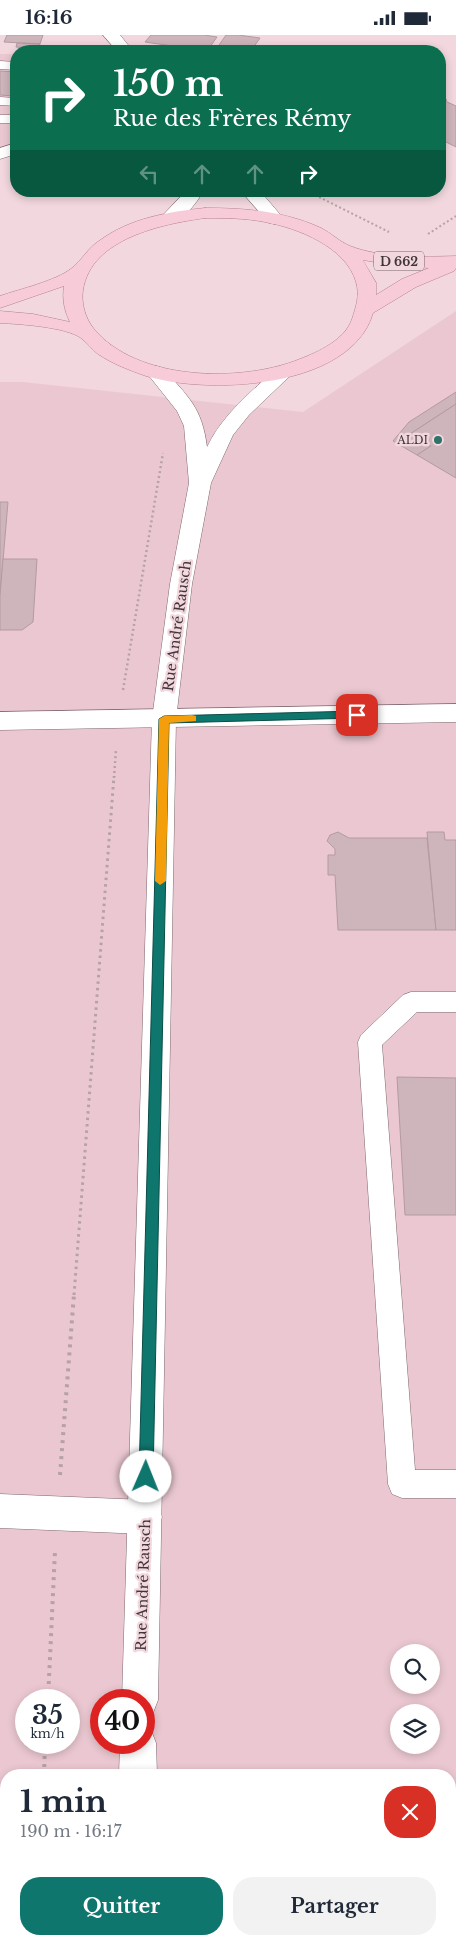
<!DOCTYPE html>
<html lang="fr">
<meta charset="utf-8">
<style>
:root{--surface:#fff;--page:#f2f2f3;--text:#1f2937;--muted:#747a83;--accent:#0f766e}
body{margin:0;font-family:"Libre Baskerville",serif;background:var(--page);color:var(--text);height:100vh;display:flex;flex-direction:column;font-size:19px;white-space:nowrap}
*{box-sizing:border-box;margin:0}
p{font-size:16px;color:var(--muted)}
.icon{flex:none;width:28px;height:28px;fill:none;stroke:currentColor;stroke-width:2;stroke-linecap:round;stroke-linejoin:round}
.map{position:relative;flex:1;overflow:hidden}
.side{position:absolute;left:0px;top:1734px;width:456px;height:176px;display:flex;flex-direction:column;background:var(--surface);border-radius:20px 20px 0 0;box-shadow:0 2px 8px #0003}
.side>*{flex:none}
.hud{position:absolute;left:10px;top:10px;width:436px;height:152px;border-radius:20px;box-shadow:0 2px 8px #0003;background:#0b6e4f;color:#fff;overflow:hidden}
.tools{position:absolute;left:390px;top:1609px;display:grid;gap:10px}
.tools a{display:grid;place-items:center;width:50px;height:50px;border-radius:50%;background:var(--surface);box-shadow:0 2px 8px #0003;font-size:25px}
.speed{position:absolute;left:15px;top:1654px;display:flex;gap:10px;font-size:25px;font-weight:700;text-align:center}
.speed>*{display:grid;place-content:center;width:65px;height:65px;border-radius:50%;background:var(--surface);box-shadow:0 2px 8px #0003;line-height:1}
.speed small{font-size:12px;font-weight:400}
.speed .limit{border:8px solid #d22;background:#fff;color:#111}
.pin{position:absolute;display:grid;place-items:center;width:42px;height:42px;color:#fff;margin:-21px;border-radius:10px;box-shadow:0 2px 8px #0006}
.me{position:absolute;width:55px;margin:-28px;rotate:1deg;stroke-linejoin:round;filter:drop-shadow(0 0 4px #0008)}
.turn{display:flex;align-items:center;gap:18px;height:105px;padding:0 20px;font-size:22px}
.turn .icon{width:65px;height:65px;stroke-width:2.5}
.turn b{display:block;font-size:35px;line-height:42px}
.lanes{display:flex;align-items:center;height:48px;padding:0 20px;background:#0003;justify-content:center;gap:25px;direction:ltr}
.lanes .off{opacity:.35}
.round{display:grid;place-items:center;flex:none;width:52px;height:52px;border-radius:20px;background:var(--page)}
.summary{display:flex;align-items:center;justify-content:space-between;height:85px;padding:0 20px}
h1{font-size:30px;font-weight:700;line-height:38px}
.cta{display:flex;gap:10px;margin-top:auto;padding:10px 20px}
.cta a{flex:1;height:58px;border-radius:20px;background:var(--accent);color:#fff;font-size:20px;font-weight:700;line-height:58px;text-align:center}
.cta a+a{background:var(--page);color:var(--text)}
.status{display:flex;justify-content:space-between;align-items:center;height:35px;padding:0 25px;background:var(--surface);direction:ltr}
.status svg{height:14px;fill:currentColor}
.map>svg:first-child{display:block}
.built{fill:#ebc8d1;fill-rule:evenodd}
.building{fill:#ceb4bb;stroke:#b49aa1}
.lines{fill:none;stroke-linecap:round;stroke-linejoin:round}
.service-casing{stroke:#7f686e;stroke-width:1}
.minor-casing{stroke:#7f686e;stroke-width:1}
.tertiary-casing{stroke:#7f686e;stroke-width:1}
.primary-casing{stroke:#b4808f;stroke-width:1}
.path-far3{stroke:#b6a1a7;stroke-width:2;stroke-dasharray:2 2.5;stroke-linecap:butt}
.path-far2{stroke:#b6a1a7;stroke-width:2.5;stroke-dasharray:2 3;stroke-linecap:butt}
.path-far1{stroke:#b6a1a7;stroke-width:3;stroke-dasharray:2.5 4;stroke-linecap:butt}
.path{stroke:#b6a1a7;stroke-width:4;stroke-dasharray:3 5;stroke-linecap:butt}
.service{fill:#fff;fill-rule:evenodd}
.minor{fill:#fff;fill-rule:evenodd}
.tertiary{fill:#fff;fill-rule:evenodd}
.primary{fill:#f8cbd8;fill-rule:evenodd}
.route{fill:#0f766e;stroke:#0a4d48}
.slow{fill:#f59e0b}
.poi-dot{fill:#2e7367;stroke:#f2d7de;stroke-width:2}
.labels{text-anchor:middle;dominant-baseline:central;stroke-width:4.5;stroke-linejoin:round;paint-order:stroke}
.far-poi-label{font-size:11px;fill:#403639;stroke:#f2d7de;text-anchor:end}
.shield{fill:#f2d7de;stroke:#75666a;stroke-width:1}
.shield-label{font-size:12px;font-weight:bold;fill:#403639}
.street-label{font-size:14px;fill:#403639;stroke:#f2d7de}
</style>
<div class="status"><b>16:16</b><svg viewBox="0 0 49 12"><path d="M0 12V9h3v3zM5 12V6h3v6zM10 12V3h3v9zM15 12V0h3v12zM26 1h20v11H26zM47 4h2v5h-2z"/></svg></div>
<div class="map">
<svg width="456" height="1909" viewBox="0 0 456 1909">
<rect width="100%" height="100%" fill="#f2d7de"/>
<g class="built">
<path d="M 0,19 L 16,19 L 16,119 L 0,123 Z"/>
<path d="M 456,276 L 456,1909 L 0,1909 L 0,347 L 23,347 L 303,377 ZM 399,1618 L 431,1618 L 431,1650 L 399,1650 ZM 26,1665 L 69,1665 L 69,1708 L 26,1708 ZM 101,1665 L 144,1665 L 144,1708 L 101,1708 ZM 399,1678 L 431,1678 L 431,1710 L 399,1710 ZM 6,1740 L 450,1740 L 450,1904 L 6,1904 Z"/>
</g>
<g class="building">
<path d="M 7,0 L 43,0 L 40,9 L 4,7 Z"/>
<path d="M 151,0 L 204,0 L 217,2 L 207,16 L 145,7 Z"/>
<path d="M 226,0 L 238,0 L 260,3 L 251,16 L 215,16 Z"/>
<path d="M 17,8 L 40,9 L 38,14 L 16,12 Z"/>
<path d="M 0,36 L 16,37 L 16,54 L 14,61 L 0,60 Z"/>
<path d="M 440,61 L 447,65 L 445,66 L 456,71 L 456,112 L 440,104 Z"/>
<path d="M 456,357 L 456,369 L 410,399 L 431,411 L 417,420 L 393,406 L 409,387 Z"/>
<path d="M 456,369 L 456,443 L 417,420 L 431,411 L 410,399 Z"/>
<path d="M 0,467 L 8,467 L 0,561 Z"/>
<path d="M 3,524 L 37,524 L 33,587 L 22,595 L 0,595 L 0,561 Z"/>
<path d="M 338,797 L 349,803 L 427,803 L 436,895 L 338,895 L 335,840 L 328,840 L 328,820 L 335,820 L 335,814 L 327,806 L 330,800 Z"/>
<path d="M 427,797 L 444,797 L 445,805 L 456,805 L 456,895 L 436,895 Z"/>
<path d="M 397,1042 L 456,1043 L 456,1180 L 405,1180 Z"/>
</g>
<g class="lines">
<defs>
<g id="service">
<path d="M 0,26 L 16,27 L 16,35 L 0,34 Z"/>
<path d="M 0,62 L 16,63 L 16,71 L 0,70 Z"/>
<rect x="0" y="80" width="16" height="8"/>
<path d="M 411,957 L 456,957 L 456,977 L 417,977 L 382,1010 L 415,1435 L 456,1435 L 456,1463 L 402,1463 L 392,1459 L 388,1449 L 358,1007 L 361,1000 L 403,960 Z"/>
</g>
<g id="minor">
<path d="M 103,0 L 120,0 L 133,16 L 117,16 Z"/>
<path d="M 16,108 L 16,119 L 0,124 L 0,113 Z"/>
<path d="M 186,156 L 204,156 C 195,169 181,191 164,187 L 161,183 L 164,179 Z"/>
<path d="M 241,156 L 260,156 L 284,184 L 281,188 L 275,189 L 269,188 Z"/>
<path d="M 456,669 L 456,687 L 0,695 L 0,677 Z"/>
<path d="M 0,1459 L 145,1465 L 157,1470 L 162,1482 L 157,1494 L 145,1499 L 0,1493 Z"/>
</g>
<g id="tertiary">
<path d="M 156,331 L 163,333 C 188,362 202,372 207,412 C 223,379 251,357 277,333 L 284,331 L 291,333 L 294,337 L 249,380 L 233,400 L 211,448 L 192,549 L 176,684 L 158,1665 L 153,1678 L 144,1682 L 144,1665 L 122,1665 L 152,684 L 170,549 L 189,448 L 184,391 L 177,376 L 146,337 L 149,333 Z"/>
<path d="M 144,1692 L 151,1695 L 156,1708 L 157,1740 L 119,1740 L 120,1708 L 144,1708 Z"/>
<path d="M 114,1904 L 152,1904 L 153,1909 L 113,1909 Z"/>
</g>
<path id="primary" d="M 205,173 C 244,173 284,176 321,193 C 331,198 340,207 350,211 C 380,223 424,222 456,221 L 456,233 L 454,236 L 416,252 L 373,278 C 351,354 208,360 146,341 C 129,335 113,329 98,319 C 92,315 88,308 81,303 C 66,292 20,289 0,288 L 0,276 L 33,279 L 70,287 C 64,275 62,264 64,251 L 0,273 L 0,261 C 20,254 56,246 72,233 C 82,225 88,213 99,206 C 130,183 168,177 205,173 ZM 205,183 C 225,183 245,183 265,187 C 298,193 346,212 356,247 C 360,260 356,272 352,284 C 345,305 318,317 300,324 C 241,348 137,346 94,294 C 85,283 81,268 83,255 C 91,203 163,189 205,183 ZM 363,225 L 399,231 L 429,233 L 402,244 L 376,260 L 376,248 Z"/>
</defs>
<use href="#service" class="service-casing"/>
<use href="#minor" class="minor-casing"/>
<use href="#tertiary" class="tertiary-casing"/>
<use href="#primary" class="primary-casing"/>
<g class="path-far3">
<path d="M 307,156 L 389,197"/>
<path d="M 428,199 L 456,181"/>
</g>
<g class="path-far2">
<path d="M 123,655 L 163,418"/>
<path d="M 114,743 L 116,714"/>
</g>
<path class="path-far1" d="M 74,1260 L 114,741"/>
<g class="path">
<path d="M 60,1440 L 74,1259"/>
<path d="M 48,1665 L 55,1516"/>
<path d="M 44,1740 L 45,1708"/>
<path d="M 35,1904 L 35,1909"/>
</g>
<use href="#service" class="service"/>
<use href="#minor" class="minor"/>
<use href="#tertiary" class="tertiary"/>
<use href="#primary" class="primary"/>
</g>
<path class="route" d="M 357,676 L 362,680 L 357,683 L 169,688 L 153,1442 L 151,1447 L 146,1449 L 141,1447 L 139,1442 L 159,684 L 164,681 Z"/>
<path class="slow" d="M 192,680 L 196,681 L 196,686 L 169,688 L 166,846 L 160,850 L 155,846 L 159,684 L 164,681 Z"/>
<circle class="poi-dot" cx="438" cy="405" r="5"/>
<g class="labels">
<g class="far-poi-label">
<text x="428" y="405">ALDI</text>
</g>
<rect class="shield" x="374" y="216.5" width="50" height="19" rx="4"/>
<g class="shield-label">
<text x="399" y="226">D 662</text>
</g>
<g class="street-label">
<text transform="translate(177 591) rotate(-82)">Rue André Rausch</text>
<text transform="translate(143 1550) rotate(-88)">Rue André Rausch</text>
</g>
</g>
</svg>
<div class="tools">
<a><svg class="icon" aria-label="search" viewBox="0 0 24 24"><circle cx="10" cy="10" r="6"/><path d="M15 15l6 6"/></svg></a>
<a><svg class="icon" aria-label="layers" viewBox="0 0 24 24"><path d="M12 4l9 5-9 5-9-5zM3 14l9 5 9-5"/></svg></a>
</div>
<div class="speed"><div>35<small>km/h</small></div><div class="limit">40</div></div>
<div class="pin" style="left:357px;top:680px;background:#d93025"><svg class="icon" aria-label="arrive" viewBox="0 0 24 24"><path d="M6 21V4h12l-3 4 3 4H6"/></svg></div>
<svg class="me" style="left:146px;top:1442px" viewBox="-20 -20 40 40"><circle r="19" fill="#fff"/><path d="M0-13L10 11 0 6-10 11z" fill="#0f766e"/></svg>
<div class="hud">
<div class="turn"><svg class="icon" aria-label="right" viewBox="0 0 24 24"><path d="M7 20v-9h11M14 6l5 5-5 5"/></svg><div><b>150 m</b>Rue des Frères Rémy</div></div>
<div class="lanes"><svg class="icon off" aria-label="left" viewBox="0 0 24 24"><path d="M17 20v-9H6M10 6l-5 5 5 5"/></svg><svg class="icon off" aria-label="ahead" viewBox="0 0 24 24"><path d="M12 20V5M6 11l6-6 6 6"/></svg><svg class="icon off" aria-label="ahead" viewBox="0 0 24 24"><path d="M12 20V5M6 11l6-6 6 6"/></svg><svg class="icon" aria-label="right" viewBox="0 0 24 24"><path d="M7 20v-9h11M14 6l5 5-5 5"/></svg></div>
</div>
<section class="side">
<div class="summary"><div><h1>1 min</h1><p>190 m · 16:17</p></div><a class="round" style="background:#d93025;color:#fff"><svg class="icon" aria-label="close" viewBox="0 0 24 24"><path d="M6 6l12 12M18 6L6 18"/></svg></a></div>
<div class="cta"><a>Quitter</a><a>Partager</a></div>
</section>
</div>
